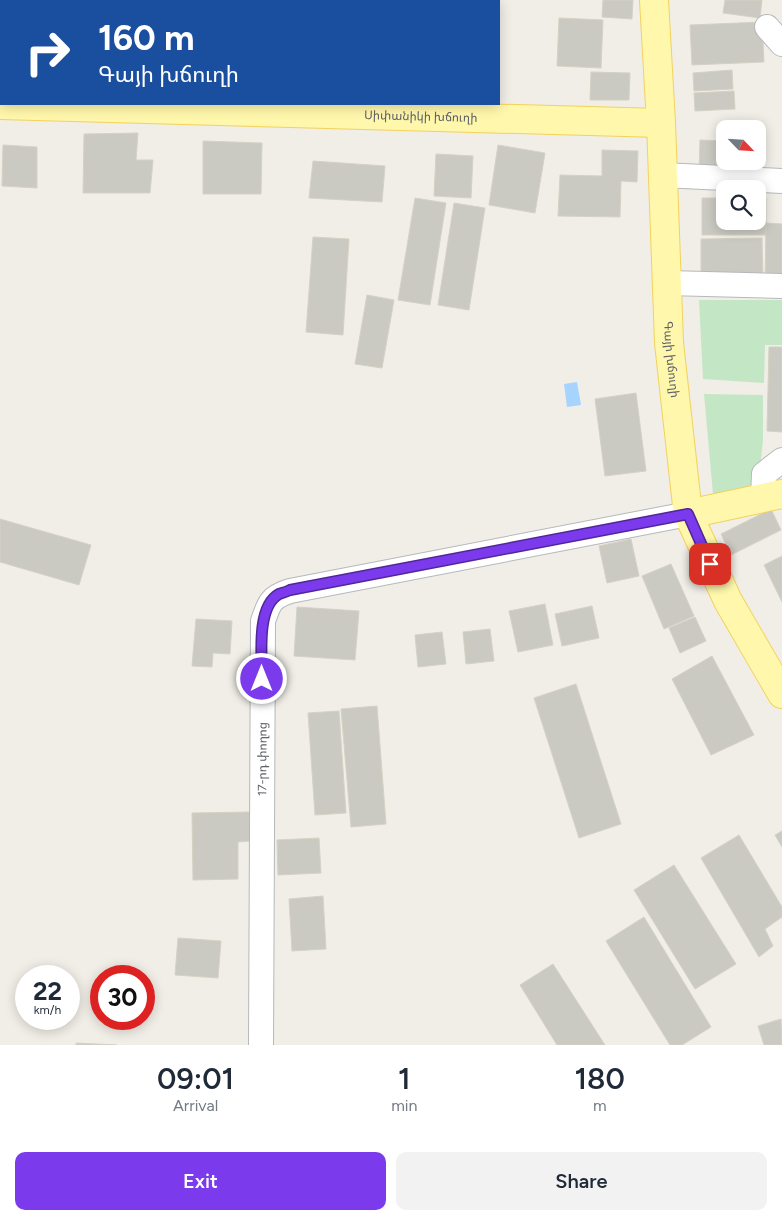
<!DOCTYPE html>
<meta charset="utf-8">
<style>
:root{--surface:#fff;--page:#f2f2f3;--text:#1f2937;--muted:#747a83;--accent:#7c3aed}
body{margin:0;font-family:Figtree,"Noto Sans Armenian",sans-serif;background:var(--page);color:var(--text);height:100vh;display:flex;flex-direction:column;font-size:19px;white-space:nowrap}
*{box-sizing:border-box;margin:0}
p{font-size:16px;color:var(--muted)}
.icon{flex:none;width:28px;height:28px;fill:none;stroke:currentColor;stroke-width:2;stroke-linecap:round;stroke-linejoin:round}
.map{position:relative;height:1045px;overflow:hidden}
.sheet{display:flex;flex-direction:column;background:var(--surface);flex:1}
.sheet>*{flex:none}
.guide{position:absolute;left:0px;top:0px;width:500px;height:105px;box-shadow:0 2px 12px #0003;background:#1a4fa0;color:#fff;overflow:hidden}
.needle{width:32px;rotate:115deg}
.tools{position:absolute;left:716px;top:120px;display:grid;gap:10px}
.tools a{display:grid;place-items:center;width:50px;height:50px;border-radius:10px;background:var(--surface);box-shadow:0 2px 12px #0003;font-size:25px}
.speed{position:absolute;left:15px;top:965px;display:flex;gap:10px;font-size:25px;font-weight:700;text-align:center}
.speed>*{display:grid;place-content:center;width:65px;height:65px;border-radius:50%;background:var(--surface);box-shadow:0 2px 12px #0003;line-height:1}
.speed small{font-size:12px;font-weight:400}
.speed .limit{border:8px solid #d22;background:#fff;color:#111}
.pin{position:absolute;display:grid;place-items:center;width:42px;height:42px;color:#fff;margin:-21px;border-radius:10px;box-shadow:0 2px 8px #0006}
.me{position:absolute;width:55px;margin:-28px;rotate:0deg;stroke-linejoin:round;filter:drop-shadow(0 0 4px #0008)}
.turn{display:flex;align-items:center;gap:18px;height:105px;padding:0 15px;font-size:22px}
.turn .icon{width:65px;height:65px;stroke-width:2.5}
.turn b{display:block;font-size:35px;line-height:42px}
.eta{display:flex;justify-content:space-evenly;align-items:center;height:85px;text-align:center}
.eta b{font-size:30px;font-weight:600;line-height:35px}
.cta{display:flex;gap:10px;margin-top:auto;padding:10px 15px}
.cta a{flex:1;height:58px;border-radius:10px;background:var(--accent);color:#fff;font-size:20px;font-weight:600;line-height:58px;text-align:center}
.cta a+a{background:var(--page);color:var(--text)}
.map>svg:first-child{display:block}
.green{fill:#c3e7c5}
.water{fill:#a7d3ff}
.building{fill:#cbcac2;stroke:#d5d1c4}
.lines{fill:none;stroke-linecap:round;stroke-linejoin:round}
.minor-casing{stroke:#b6b8bd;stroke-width:26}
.major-casing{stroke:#f2d25d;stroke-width:30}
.minor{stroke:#fff;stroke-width:24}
.major{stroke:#fff7ac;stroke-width:28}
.route-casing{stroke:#51269a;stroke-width:12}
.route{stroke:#7c3aed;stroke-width:9}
.labels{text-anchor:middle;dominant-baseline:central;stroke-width:5;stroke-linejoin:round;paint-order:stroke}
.street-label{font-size:12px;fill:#5e6167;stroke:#fff}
</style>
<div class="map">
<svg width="782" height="1045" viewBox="0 0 782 1045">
<rect width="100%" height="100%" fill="#f0eee6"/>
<g class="green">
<path d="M 699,300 L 782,300 L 782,345 L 765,345 L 764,383 L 703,379 Z"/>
<path d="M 704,394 L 763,395 L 763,440 L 758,486 L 713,494 Z"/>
</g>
<path class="water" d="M 577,382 L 581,405 L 567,407 L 564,384 Z"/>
<g class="building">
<path d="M 603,0 L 633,0 L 632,19 L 602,17 Z"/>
<path d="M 725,0 L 762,0 L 760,18 L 723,13 Z"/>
<path d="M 559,18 L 603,20 L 601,68 L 557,66 Z"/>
<rect x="0" y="22" width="1" height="45"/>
<path d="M 762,22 L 764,62 L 692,65 L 690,25 Z"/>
<path d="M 732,70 L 733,89 L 694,91 L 693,73 Z"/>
<path d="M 591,72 L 630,73 L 629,100 L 590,100 Z"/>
<path d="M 734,91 L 735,109 L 695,111 L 694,93 Z"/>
<path d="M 138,133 L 136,160 L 153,160 L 150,193 L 83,193 L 84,134 Z"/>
<path d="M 700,140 L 725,141 L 725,161 L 729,161 L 728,175 L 699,174 Z"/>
<path d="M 203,141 L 262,143 L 261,194 L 203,194 Z"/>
<path d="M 3,145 L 37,147 L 37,188 L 2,186 Z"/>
<path d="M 498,145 L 545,153 L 535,213 L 489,205 Z"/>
<path d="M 602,150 L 638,151 L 637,182 L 621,181 L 620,217 L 558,216 L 560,175 L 602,176 Z"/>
<path d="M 436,154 L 473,156 L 471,198 L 434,196 Z"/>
<path d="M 313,161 L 385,166 L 382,202 L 309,198 Z"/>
<path d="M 415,198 L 446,203 L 430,305 L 398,300 Z"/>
<path d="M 702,198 L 725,198 L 725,221 L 758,221 L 758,198 L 766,198 L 766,235 L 702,235 Z"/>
<path d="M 454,203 L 485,208 L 469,310 L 438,305 Z"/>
<path d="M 766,223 L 782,224 L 782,283 L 765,283 Z"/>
<path d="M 313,237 L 349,239 L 343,335 L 306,332 Z"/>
<path d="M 762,238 L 763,281 L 701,282 L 701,239 Z"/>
<path d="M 367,295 L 394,300 L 382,368 L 355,364 Z"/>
<path d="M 769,347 L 782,347 L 782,432 L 767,431 Z"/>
<path d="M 636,393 L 646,471 L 605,476 L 595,399 Z"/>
<path d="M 771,509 L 781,530 L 731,555 L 721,534 Z"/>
<path d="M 0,519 L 91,545 L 79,585 L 0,562 Z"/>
<path d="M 631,539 L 639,576 L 607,583 L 599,546 Z"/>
<path d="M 782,556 L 782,602 L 764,565 Z"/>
<path d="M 671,564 L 694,616 L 664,629 L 642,576 Z"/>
<path d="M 545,604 L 553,645 L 518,652 L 509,611 Z"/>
<path d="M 592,606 L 599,638 L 562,646 L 555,614 Z"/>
<path d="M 297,607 L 359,611 L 355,660 L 294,656 Z"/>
<path d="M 695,617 L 706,641 L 680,653 L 669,628 Z"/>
<path d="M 196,619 L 232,621 L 230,654 L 213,653 L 212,667 L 192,666 Z"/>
<path d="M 490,629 L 494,661 L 466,664 L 463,632 Z"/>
<path d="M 442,632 L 446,664 L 418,667 L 415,635 Z"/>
<path d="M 712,656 L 754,735 L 711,755 L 672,679 Z"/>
<path d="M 576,684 L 621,824 L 579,838 L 534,698 Z"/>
<path d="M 377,706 L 386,824 L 351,827 L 341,709 Z"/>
<path d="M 339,711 L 346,813 L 315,815 L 308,713 Z"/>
<path d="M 250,812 L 250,841 L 238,842 L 238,879 L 193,880 L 192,813 Z"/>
<path d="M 782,831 L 782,847 L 775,835 Z"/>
<path d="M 739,835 L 782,907 L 782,917 L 765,929 L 773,946 L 759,957 L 701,858 Z"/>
<path d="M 319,838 L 321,873 L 278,875 L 277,840 Z"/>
<path d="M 674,865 L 736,964 L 695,989 L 634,890 Z"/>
<path d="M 323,896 L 326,949 L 292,951 L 289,899 Z"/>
<path d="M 644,917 L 711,1027 L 682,1045 L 670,1045 L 606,941 Z"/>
<path d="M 178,938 L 221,941 L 218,978 L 175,975 Z"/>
<path d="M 553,964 L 605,1045 L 557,1045 L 520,985 Z"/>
<path d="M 781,1019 L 782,1045 L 764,1045 L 758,1026 Z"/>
<path d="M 76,1043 L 117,1045 L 76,1045 Z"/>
</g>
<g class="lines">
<defs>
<g id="minor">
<path d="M 767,27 L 782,44"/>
<path d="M 663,175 L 782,181"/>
<path d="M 667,283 L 782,286"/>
<path d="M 763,498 L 764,474 L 782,460"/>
<path id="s1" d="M 261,1045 L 263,621 C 269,603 271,597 290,591 L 688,514"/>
</g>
<g id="major">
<path id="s2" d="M 654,0 L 661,123 L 669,343 L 688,514 L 728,601 L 782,694"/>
<path id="s3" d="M 0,105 L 661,123"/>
<path d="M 688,514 L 782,494"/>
</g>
</defs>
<use href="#minor" class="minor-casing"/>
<use href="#major" class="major-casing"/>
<use href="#minor" class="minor"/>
<use href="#major" class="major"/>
</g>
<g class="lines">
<defs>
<path id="route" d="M 262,679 C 262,656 256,607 279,594 C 282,593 286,592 290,590 L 688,514 L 710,564"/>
</defs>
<use href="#route" class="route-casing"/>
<use href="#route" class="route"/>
</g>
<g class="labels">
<g class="street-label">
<text stroke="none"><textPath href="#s3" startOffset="421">Սիփանիկի խճուղի</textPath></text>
<text stroke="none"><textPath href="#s2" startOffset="360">Գայի խճուղի</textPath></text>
<text stroke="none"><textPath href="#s1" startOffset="286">17-րդ փողոց</textPath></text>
</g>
</g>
</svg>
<div class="tools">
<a><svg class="needle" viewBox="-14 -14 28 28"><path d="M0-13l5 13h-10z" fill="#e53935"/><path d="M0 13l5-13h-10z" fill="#747a83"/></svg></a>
<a><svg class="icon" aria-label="search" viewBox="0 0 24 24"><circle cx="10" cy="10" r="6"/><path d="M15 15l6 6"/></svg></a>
</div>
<div class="speed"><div>22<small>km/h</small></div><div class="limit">30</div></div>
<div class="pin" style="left:710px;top:564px;background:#d93025"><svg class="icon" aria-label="arrive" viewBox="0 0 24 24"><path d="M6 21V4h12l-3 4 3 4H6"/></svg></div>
<svg class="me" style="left:262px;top:679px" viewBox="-20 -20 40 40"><circle r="17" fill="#7c3aed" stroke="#fff" stroke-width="3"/><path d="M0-11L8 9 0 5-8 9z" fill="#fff"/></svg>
<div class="guide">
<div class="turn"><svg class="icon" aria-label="right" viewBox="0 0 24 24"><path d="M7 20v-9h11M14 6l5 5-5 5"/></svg><div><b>160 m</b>Գայի խճուղի</div></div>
</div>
</div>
<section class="sheet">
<div class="eta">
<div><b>09:01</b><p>Arrival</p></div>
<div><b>1</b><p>min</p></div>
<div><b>180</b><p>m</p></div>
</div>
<div class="cta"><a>Exit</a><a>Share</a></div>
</section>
